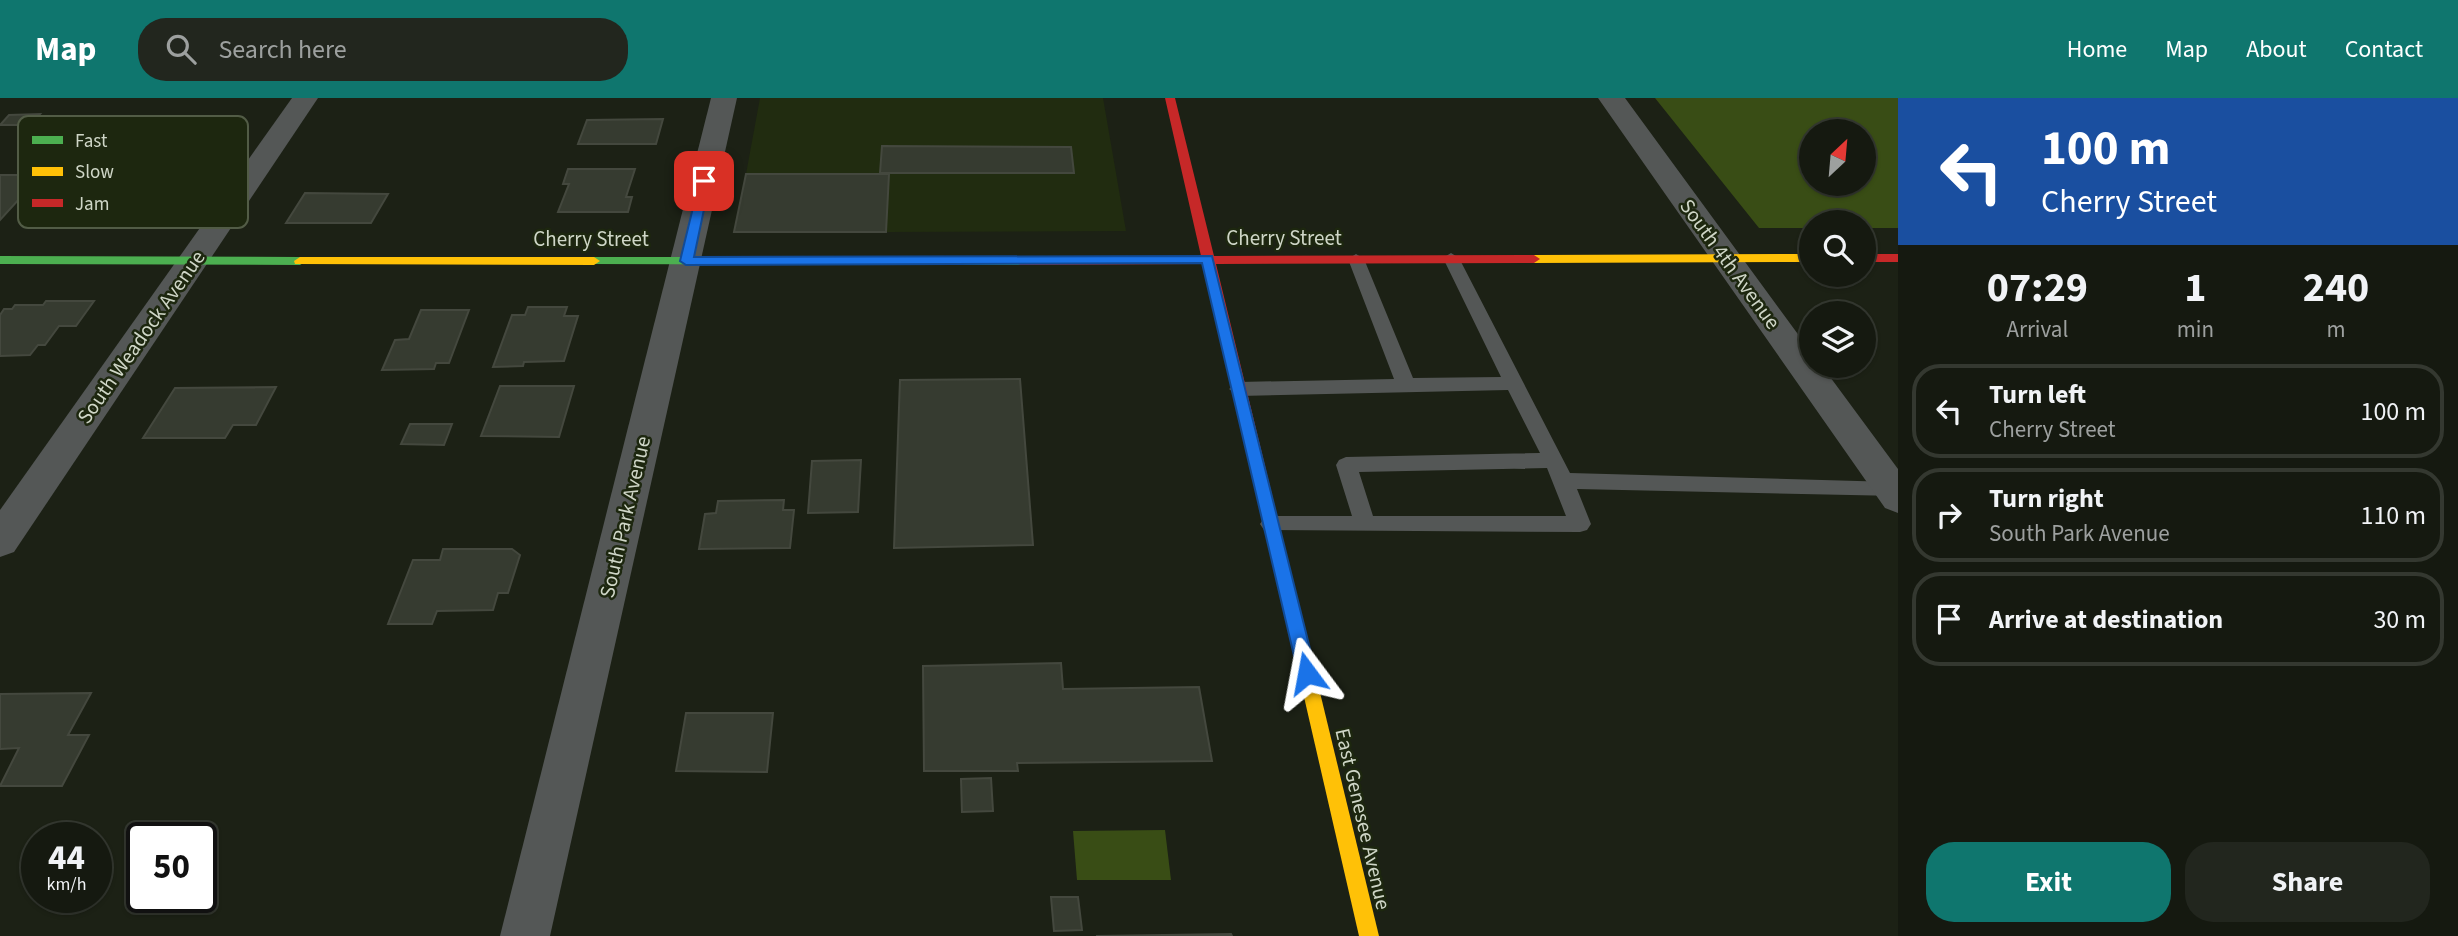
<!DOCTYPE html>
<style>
:root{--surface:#151910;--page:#22261e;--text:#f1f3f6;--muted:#9da09f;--line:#343830;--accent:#0f766e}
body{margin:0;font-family:"Source Sans 3",sans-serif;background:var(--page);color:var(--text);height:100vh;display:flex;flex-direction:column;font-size:26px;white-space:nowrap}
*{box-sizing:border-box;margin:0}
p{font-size:23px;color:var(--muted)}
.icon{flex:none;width:38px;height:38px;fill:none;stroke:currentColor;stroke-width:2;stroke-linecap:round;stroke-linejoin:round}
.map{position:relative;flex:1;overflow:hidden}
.sheet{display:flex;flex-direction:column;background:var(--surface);width:560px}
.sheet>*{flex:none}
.banner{background:#1a4fa0;color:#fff;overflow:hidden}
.needle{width:46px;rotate:26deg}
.controls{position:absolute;left:1799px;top:21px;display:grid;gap:14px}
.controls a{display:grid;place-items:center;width:77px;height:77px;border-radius:50%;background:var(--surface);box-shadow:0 2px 5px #0004,0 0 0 2px var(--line);font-size:35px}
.speed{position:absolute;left:21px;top:724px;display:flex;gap:14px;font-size:35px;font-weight:700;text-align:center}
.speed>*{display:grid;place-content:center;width:91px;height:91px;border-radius:50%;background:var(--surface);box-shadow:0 2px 5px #0004,0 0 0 2px var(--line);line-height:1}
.speed small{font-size:18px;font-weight:400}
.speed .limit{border:4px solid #111;border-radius:10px;background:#fff;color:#111}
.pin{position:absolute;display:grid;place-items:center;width:60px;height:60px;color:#fff;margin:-30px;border-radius:14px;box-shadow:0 4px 10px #0006}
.me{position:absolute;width:77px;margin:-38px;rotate:347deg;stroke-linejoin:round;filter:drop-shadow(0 0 5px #0008)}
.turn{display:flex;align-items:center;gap:24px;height:147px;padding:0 28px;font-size:32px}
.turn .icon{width:91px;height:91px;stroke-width:2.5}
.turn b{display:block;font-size:49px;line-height:60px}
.eta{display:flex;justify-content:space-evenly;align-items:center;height:119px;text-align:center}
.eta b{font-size:42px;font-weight:700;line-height:49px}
.cta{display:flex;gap:14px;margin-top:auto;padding:14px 28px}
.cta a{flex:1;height:80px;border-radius:28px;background:var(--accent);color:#fff;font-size:28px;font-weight:700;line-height:80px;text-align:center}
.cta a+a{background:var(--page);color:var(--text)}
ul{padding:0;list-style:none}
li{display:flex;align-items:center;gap:21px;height:94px;margin:0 14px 10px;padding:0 14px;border:4px solid var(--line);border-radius:28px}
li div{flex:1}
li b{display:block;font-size:26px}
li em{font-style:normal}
header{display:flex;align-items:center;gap:42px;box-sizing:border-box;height:98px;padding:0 35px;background:var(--accent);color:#fff}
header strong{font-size:33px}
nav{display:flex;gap:38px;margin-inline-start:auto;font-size:24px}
.search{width:490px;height:63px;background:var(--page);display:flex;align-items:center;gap:18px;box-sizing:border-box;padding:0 24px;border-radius:28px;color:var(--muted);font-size:26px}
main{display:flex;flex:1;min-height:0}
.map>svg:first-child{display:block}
.built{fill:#212c10}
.green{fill:#394d15;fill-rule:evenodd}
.building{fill:#363b30;stroke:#44483e;stroke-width:2}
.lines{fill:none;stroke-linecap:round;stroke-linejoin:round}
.lane{fill:#545756;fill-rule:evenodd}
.street{fill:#545756;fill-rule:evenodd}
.fast{fill:#4caf50;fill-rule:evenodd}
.slow{fill:#ffc107;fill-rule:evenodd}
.jam{fill:#c62828;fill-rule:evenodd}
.route{fill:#1a73e8;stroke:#114b97;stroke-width:2}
.labels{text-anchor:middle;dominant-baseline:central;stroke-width:5;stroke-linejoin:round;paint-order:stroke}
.street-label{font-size:21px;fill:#cfd6c7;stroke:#1d270f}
.key{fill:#1d270f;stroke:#525c46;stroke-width:2}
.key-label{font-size:19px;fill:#cfd6c7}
</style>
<header>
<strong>Map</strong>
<div class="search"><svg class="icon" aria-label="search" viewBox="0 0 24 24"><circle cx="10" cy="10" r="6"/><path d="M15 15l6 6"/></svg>Search here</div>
<nav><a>Home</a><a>Map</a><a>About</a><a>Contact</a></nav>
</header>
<main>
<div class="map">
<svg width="1898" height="838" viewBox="0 0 1898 838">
<rect width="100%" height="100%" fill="#1c2115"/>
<path class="built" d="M 760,0 L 1103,0 L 1126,133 L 886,134 L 889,76 L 746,76 Z"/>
<g class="green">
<path d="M 1655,0 L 1898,0 L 1898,130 L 1864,130 L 1864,124 L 1811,124 L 1811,130 L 1759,130 ZM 1811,33 L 1864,33 L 1864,86 L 1811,86 Z"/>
<path d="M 1165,732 L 1171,782 L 1077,782 L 1073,733 Z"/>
</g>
<g class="building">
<path d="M 40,16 L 30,27 L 0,27 L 9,17 Z"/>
<path d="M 663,21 L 656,46 L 578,46 L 587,22 Z"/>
<path d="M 882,48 L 1071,49 L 1074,75 L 880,75 Z"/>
<path d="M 568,71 L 635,71 L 626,99 L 632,99 L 628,114 L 558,114 L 569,86 L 563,86 Z"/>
<path d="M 746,76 L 889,76 L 886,134 L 734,134 Z"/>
<path d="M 0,77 L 41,77 L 0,122 Z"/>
<path d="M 305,95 L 388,96 L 371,125 L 286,125 Z"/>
<path d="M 46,203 L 94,203 L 76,228 L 59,228 L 45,247 L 38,247 L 30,257 L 0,258 L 0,217 L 4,211 L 12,211 L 15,207 L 43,207 Z"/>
<path d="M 528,209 L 567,209 L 564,218 L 578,218 L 564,263 L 524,264 L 523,268 L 493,269 L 512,217 L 525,217 Z"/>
<path d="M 421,212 L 469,212 L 449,265 L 436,265 L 434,271 L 382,272 L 395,242 L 409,241 Z"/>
<path d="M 1020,281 L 1033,447 L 894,450 L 900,282 Z"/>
<path d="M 500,288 L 574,288 L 559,339 L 481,338 Z"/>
<path d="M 276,289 L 256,327 L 233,327 L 225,340 L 143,340 L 175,290 Z"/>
<path d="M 410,326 L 452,326 L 444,347 L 401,346 Z"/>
<path d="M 861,362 L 858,414 L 808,415 L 812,363 Z"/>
<path d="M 784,402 L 783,412 L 794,412 L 790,450 L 699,451 L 705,416 L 716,415 L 718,403 Z"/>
<path d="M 443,451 L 512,451 L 520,457 L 508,495 L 498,495 L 493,512 L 437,513 L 432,526 L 388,526 L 413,462 L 440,462 Z"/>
<path d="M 1061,565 L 1063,591 L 1199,589 L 1212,663 L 1017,665 L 1018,673 L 924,673 L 923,568 Z"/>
<path d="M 91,595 L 68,637 L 89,637 L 62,688 L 0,688 L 19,650 L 0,651 L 0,596 Z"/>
<path d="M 686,615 L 773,615 L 767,674 L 676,673 Z"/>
<path d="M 991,680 L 993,713 L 962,714 L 961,681 Z"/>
<path d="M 1051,799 L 1078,799 L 1082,832 L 1054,833 Z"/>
<path d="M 1231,836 L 1232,838 L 1096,838 Z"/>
</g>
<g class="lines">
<path class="lane" d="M 1451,155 L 1459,160 L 1570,375 L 1893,384 L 1898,386 L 1898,398 L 1577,391 L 1591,426 L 1587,432 L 1580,434 L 1264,432 L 1260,426 L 1264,420 L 1271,418 L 1352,418 L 1336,367 L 1339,362 L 1346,359 L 1540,355 L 1508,292 L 1239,298 L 1229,291 L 1239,284 L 1394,281 L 1348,161 L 1356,156 L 1364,161 L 1413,280 L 1501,279 L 1443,160 ZM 1547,370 L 1566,418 L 1373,418 L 1359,374 Z"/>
<g class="street">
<path d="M 292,0 L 318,0 L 14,454 L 0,459 L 0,412 Z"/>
<path d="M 711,0 L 737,0 L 550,838 L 500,838 Z"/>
<path d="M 1598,0 L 1625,0 L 1811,254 L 1811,268 L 1822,268 L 1898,371 L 1898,415 L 1885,410 Z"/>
</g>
<g class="fast">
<path d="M 0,158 L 300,159 L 306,163 L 300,167 L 0,166 Z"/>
<path d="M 594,159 L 1020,159 L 1026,163 L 1020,167 L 589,166 L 589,160 Z"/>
</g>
<g class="slow">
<path d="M 1811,156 L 1811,164 L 1534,165 L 1528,161 L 1534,157 Z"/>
<path d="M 300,159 L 594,159 L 600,163 L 594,167 L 295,166 L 294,163 Z"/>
<path d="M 1292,505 L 1298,507 L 1300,512 L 1379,838 L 1359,838 L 1284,512 L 1286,507 Z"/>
</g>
<g class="jam">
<path d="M 1165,0 L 1175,0 L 1214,158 L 1534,157 L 1540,161 L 1534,165 L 1216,166 L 1300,512 L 1298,517 L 1292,519 L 1286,517 L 1284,512 L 1203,166 L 1020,167 L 1014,163 L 1020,159 L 1201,158 Z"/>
<rect x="1864" y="156" width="34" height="8"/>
</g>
</g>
<path class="route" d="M 700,81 L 710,83 L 694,159 L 1212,158 L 1316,575 L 1313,581 L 1300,581 L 1298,575 L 1202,165 L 686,167 L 680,163 Z"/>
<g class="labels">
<g class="street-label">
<text x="1284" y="140">Cherry Street</text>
<text x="591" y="141">Cherry Street</text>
<text transform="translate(1730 166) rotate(54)">South 4th Avenue</text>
<text transform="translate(141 239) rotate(-55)">South Weadock Avenue</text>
<text transform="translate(625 419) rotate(-77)">South Park Avenue</text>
<text transform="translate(1363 721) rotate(77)">East Genesee Avenue</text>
</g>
</g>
<rect x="18" y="18" width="230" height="112" rx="10" class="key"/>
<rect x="32" y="38" width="31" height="8" fill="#4caf50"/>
<rect x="32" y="69" width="31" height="9" fill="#ffc107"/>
<rect x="32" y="101" width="31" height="8" fill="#c62828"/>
<g class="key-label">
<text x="75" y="49">Fast</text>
<text x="75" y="80">Slow</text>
<text x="75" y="112">Jam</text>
</g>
</svg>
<div class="controls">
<a><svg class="needle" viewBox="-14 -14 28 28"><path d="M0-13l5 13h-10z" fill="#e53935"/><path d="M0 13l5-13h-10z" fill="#9da09f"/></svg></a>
<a><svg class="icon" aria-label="search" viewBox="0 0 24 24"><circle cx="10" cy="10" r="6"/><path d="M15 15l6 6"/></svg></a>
<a><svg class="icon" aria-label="layers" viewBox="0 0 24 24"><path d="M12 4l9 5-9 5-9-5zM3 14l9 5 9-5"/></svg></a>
</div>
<div class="speed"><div>44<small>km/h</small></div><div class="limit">50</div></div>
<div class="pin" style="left:704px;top:83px;background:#d93025"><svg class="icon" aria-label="arrive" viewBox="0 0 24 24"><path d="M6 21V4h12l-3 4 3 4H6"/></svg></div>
<svg class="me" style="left:1307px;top:575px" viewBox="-20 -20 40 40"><path d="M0-17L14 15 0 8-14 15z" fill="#1a73e8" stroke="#fff" stroke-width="4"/></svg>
</div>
<section class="sheet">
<div class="banner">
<div class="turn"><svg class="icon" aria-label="left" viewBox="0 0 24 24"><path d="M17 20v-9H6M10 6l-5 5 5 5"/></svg><div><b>100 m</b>Cherry Street</div></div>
</div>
<div class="eta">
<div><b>07:29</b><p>Arrival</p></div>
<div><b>1</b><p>min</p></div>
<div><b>240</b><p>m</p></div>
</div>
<ul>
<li><svg class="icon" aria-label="left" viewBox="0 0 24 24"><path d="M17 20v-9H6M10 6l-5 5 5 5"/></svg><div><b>Turn left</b><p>Cherry Street</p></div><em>100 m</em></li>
<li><svg class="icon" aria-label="right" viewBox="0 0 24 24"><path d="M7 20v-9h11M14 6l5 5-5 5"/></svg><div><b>Turn right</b><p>South Park Avenue</p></div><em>110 m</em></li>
<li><svg class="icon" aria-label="arrive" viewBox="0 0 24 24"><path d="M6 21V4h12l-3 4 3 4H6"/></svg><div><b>Arrive at destination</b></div><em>30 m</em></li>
</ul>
<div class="cta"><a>Exit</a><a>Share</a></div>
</section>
</main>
